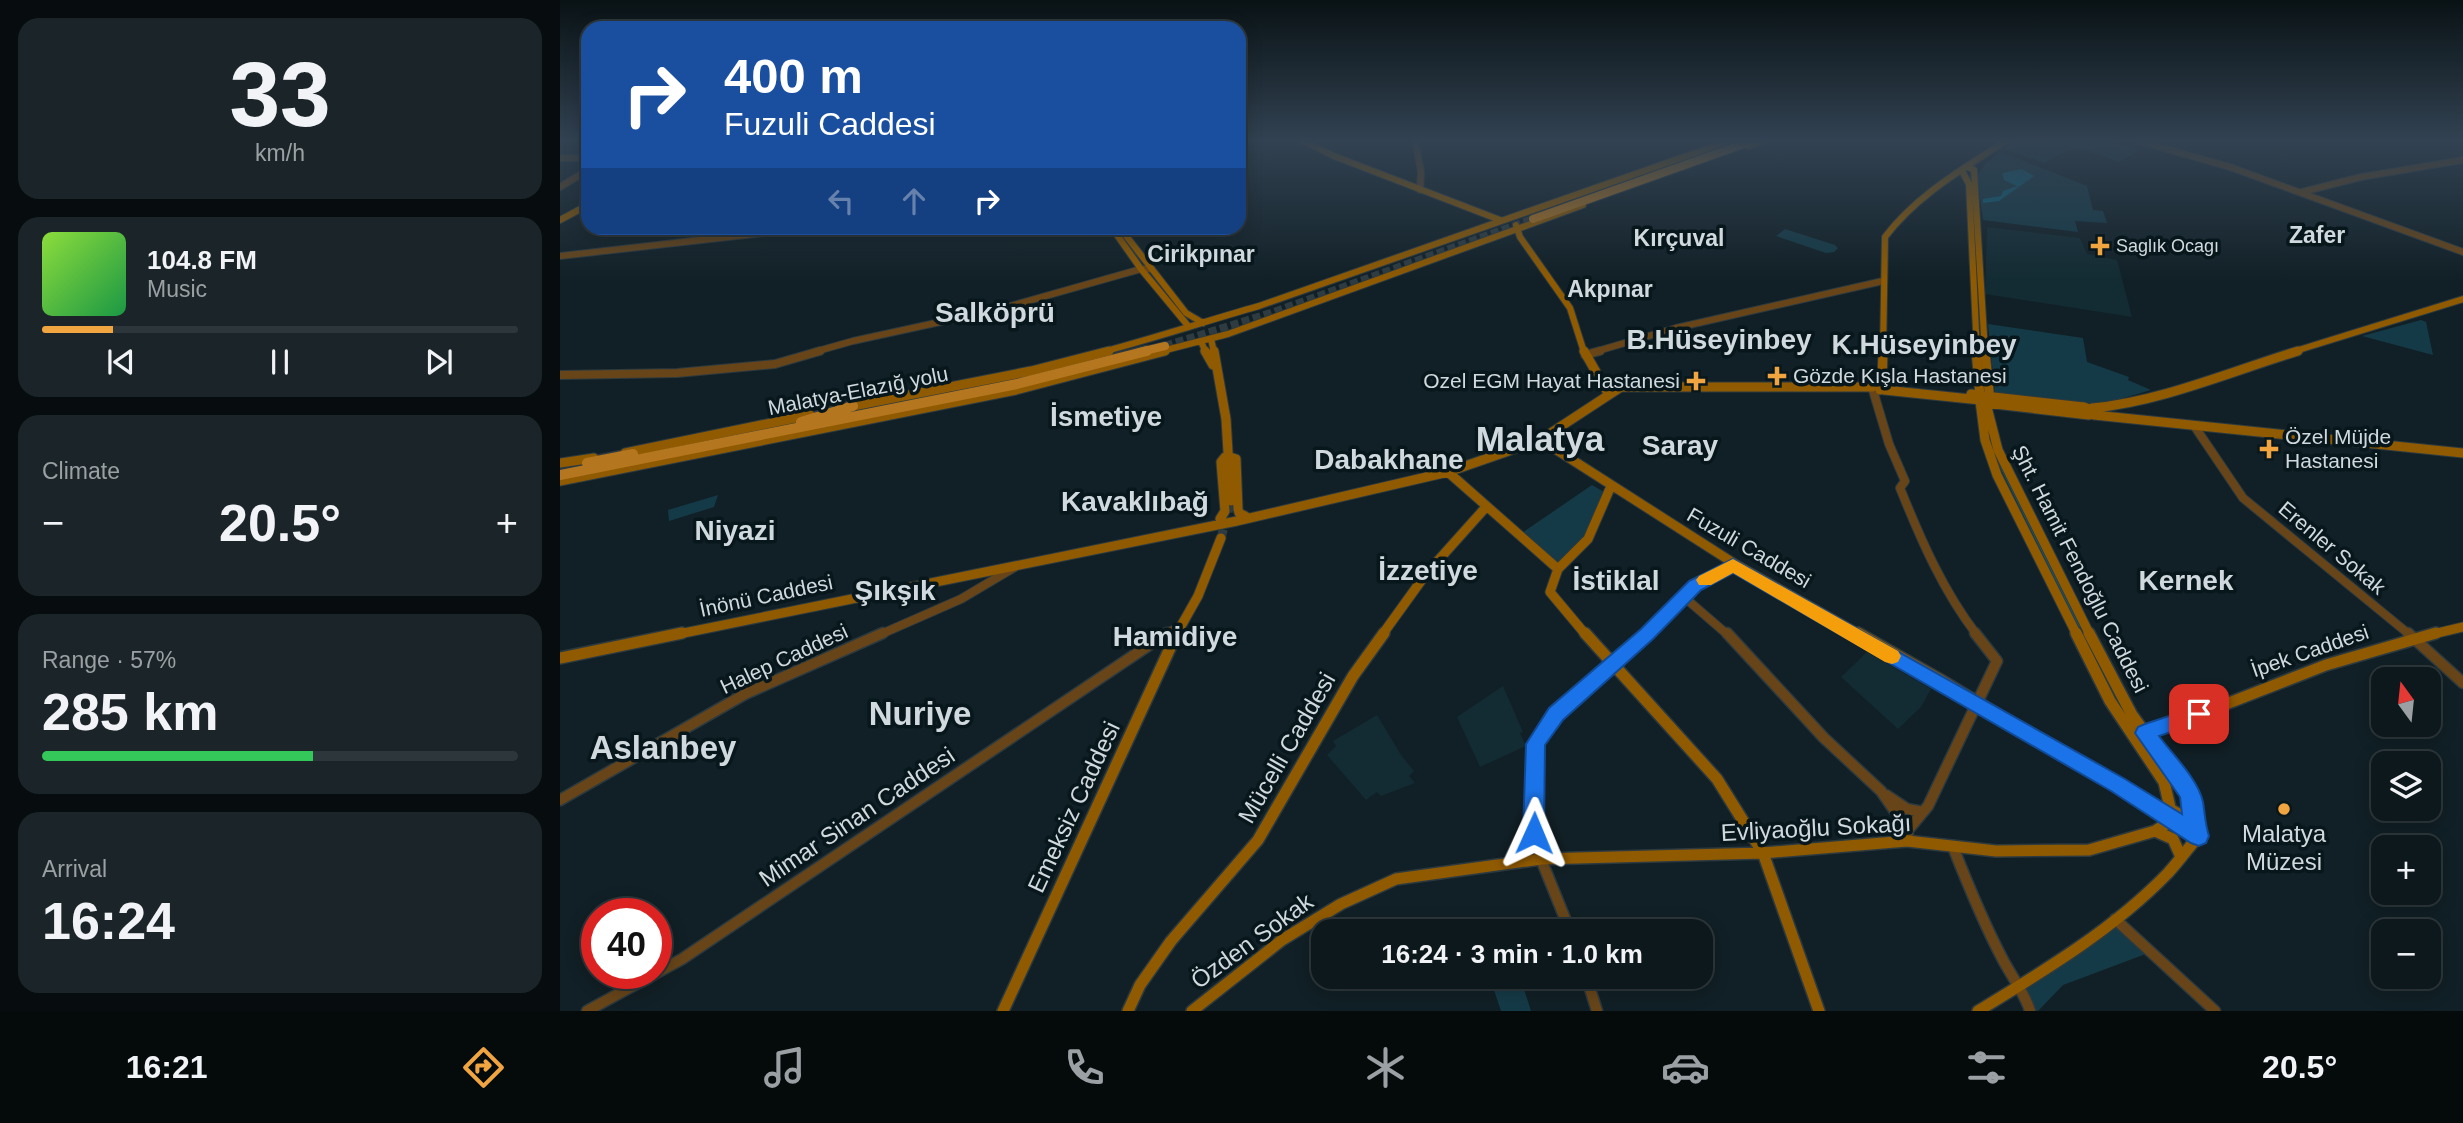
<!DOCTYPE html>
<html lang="en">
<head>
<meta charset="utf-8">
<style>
  body { margin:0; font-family:Arial,sans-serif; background:#1b2529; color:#f1f3f6; height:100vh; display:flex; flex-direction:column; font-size:26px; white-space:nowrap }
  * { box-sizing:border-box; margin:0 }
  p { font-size:23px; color:#9aa0a3 }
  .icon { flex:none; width:38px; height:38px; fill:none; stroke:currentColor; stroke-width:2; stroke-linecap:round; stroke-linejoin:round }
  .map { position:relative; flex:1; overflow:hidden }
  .panel { display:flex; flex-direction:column; gap:18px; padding:18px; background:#070d0f; width:560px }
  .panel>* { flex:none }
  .guide { position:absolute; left:21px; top:21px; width:665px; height:214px; border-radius:21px; box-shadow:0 4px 18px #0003,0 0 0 2px #2d373b; background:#1a4fa0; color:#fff; overflow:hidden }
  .needle { width:46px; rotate:345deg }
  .controls { position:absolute; left:1811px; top:667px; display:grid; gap:14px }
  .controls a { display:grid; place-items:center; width:70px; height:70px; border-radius:14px; background:#0d181c; box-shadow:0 4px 18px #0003,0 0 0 2px #2d373b; font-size:35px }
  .speed { position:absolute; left:21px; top:898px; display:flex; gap:14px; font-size:35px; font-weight:700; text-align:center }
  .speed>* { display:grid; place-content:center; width:91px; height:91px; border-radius:50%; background:#0d181c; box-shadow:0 4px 18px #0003,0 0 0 2px #2d373b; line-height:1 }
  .speed .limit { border:10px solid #d22; background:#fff; color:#111 }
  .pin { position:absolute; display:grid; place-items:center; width:60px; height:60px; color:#fff; margin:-30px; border-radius:14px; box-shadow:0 4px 10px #0006 }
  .me { position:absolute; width:77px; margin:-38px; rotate:1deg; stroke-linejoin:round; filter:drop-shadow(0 0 5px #0008) }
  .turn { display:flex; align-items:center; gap:24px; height:147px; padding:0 28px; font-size:32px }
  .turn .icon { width:91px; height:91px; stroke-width:2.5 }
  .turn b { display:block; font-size:49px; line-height:60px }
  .lanes { display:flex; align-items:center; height:66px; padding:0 28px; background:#0003; justify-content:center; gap:35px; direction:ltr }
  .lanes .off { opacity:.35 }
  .big { font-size:52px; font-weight:800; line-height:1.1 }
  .panel .widget { flex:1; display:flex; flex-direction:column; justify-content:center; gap:10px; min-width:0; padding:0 24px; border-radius:21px; background:#1b2529 }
  .panel .dial { align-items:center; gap:0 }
  .dial b { font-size:91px; line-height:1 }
  .song { display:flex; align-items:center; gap:21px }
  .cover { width:84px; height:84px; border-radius:10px; background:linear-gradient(135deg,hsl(90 70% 55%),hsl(140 70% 35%)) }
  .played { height:7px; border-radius:4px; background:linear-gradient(90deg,#f1a540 15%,#2d373b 15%) }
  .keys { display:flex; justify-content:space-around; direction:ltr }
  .heat { display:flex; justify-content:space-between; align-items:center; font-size:38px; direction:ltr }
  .charge { height:10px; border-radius:5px; background:linear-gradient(90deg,#34c759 57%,#2d373b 0) }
  .trip { position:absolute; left:751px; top:919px; width:402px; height:70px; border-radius:21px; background:#0d181c; box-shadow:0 4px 18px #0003,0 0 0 2px #2d373b; font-weight:800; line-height:70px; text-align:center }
  .menu { display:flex; height:112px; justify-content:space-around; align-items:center; background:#050a0b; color:#9aa0a3 }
  .menu .icon { width:49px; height:49px }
  .menu .active { color:#f1a540 }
  .menu b { font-size:32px; color:#f1f3f6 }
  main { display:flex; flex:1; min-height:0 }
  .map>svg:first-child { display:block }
</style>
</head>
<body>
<main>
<section class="panel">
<div class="widget dial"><b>33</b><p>km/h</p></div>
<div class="widget">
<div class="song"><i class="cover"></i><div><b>104.8 FM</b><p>Music</p></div></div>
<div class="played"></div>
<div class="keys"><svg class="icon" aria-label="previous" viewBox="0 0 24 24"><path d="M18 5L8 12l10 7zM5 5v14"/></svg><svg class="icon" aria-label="pause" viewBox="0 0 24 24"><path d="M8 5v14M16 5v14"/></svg><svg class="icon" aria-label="next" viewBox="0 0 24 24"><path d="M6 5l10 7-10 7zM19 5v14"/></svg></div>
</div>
<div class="widget"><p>Climate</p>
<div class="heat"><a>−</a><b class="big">20.5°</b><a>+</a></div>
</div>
<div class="widget"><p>Range · 57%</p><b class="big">285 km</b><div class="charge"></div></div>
<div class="widget"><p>Arrival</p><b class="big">16:24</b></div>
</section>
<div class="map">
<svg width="1903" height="1011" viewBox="0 0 1903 1011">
  <rect width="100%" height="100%" fill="#112026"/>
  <path fill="#132b33" d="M1427,227L1520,238L1527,254L1557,260L1572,317L1425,294Z
    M1307,652L1371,689L1361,707L1338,729L1281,677Z
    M943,686L963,732L960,733L966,746L920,767L897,717Z
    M817,715L841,755L854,771L849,776L855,783L821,796L817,792L806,800L767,755L776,746L773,741Z"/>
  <path fill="#153a47" d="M1456,140H1544L1579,150L1559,162C1523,149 1519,140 1485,163L1444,149Z
    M1441,152L1527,186L1533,210L1543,211L1547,223L1515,221L1518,232L1423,220L1417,176L1426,163Z
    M1225,229L1275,245L1278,248L1274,252L1266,253L1216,236Z
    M1861,320L1866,322L1873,355L1802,336Z
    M1428,324L1523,338L1527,362L1569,377L1568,380L1591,390L1532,407L1435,394Z
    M1032,485L1044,492L1024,538L998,562H993L959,535Z
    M158,495L154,507L109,521L108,510Z
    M1555,919L1591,952L1503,985L1478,1011H1470L1457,988Z
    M951,977H960L971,1011H941L932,984Z"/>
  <path fill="#0a647d" d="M1462,169L1474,176L1439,201L1423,203V199L1441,196L1443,191L1457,186L1444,180L1442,173Z"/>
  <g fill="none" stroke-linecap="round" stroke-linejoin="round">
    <path stroke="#0a647d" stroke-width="2" d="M1415,254L1419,308
      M1437,459L1521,630"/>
    <path stroke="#0a647d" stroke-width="2.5" d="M1550,688L1557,701"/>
    <path stroke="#2e3c41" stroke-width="9" stroke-dasharray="9 4.5" stroke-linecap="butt" d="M661,538L671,501"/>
    <path stroke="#2e3c41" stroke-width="8" stroke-dasharray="8 3.5" stroke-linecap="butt" d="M605,346L714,312L973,219"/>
    <defs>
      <path id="tertiary-far2" d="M855,140L861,172L860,190
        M1575,140L1670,167L1903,252
        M0,158H28
        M0,187L28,170
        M1742,192L1801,177L1903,160
        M0,256L247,228
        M254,352L293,341L440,309L581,269H591
        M1034,352L1116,328L1323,281"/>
      <path id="tertiary-far1" d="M1025,355L1040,351
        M0,375L117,373L215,364L260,351
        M1312,387L1329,444L1345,481L1340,488C1361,540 1383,591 1417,635
        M1635,427L1683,498L1850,635
        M1124,597L1168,635
        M319,635L401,599L455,567
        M604,635L620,626
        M1086,635L1135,586L1173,565"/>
      <path id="tertiary" d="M1167,633L1264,738L1321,791L1348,830
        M1848,633L1903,683
        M1326,795L1347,809L1363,812
        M0,800L185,694L323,633
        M1347,841L1348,830L1368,806L1437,661L1415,633
        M1393,847C1408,885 1423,922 1442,958C1450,974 1466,995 1470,1011
        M1555,919L1655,1011
        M1010,931L981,859L974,833L976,744L996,714L1088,633
        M1026,976L1037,1011
        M27,1011L122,959L607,633"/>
      <path id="secondary-far2" d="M741,140L774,156L940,220
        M1188,146L1206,140
        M1408,167L1414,170L1425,352
        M1402,171L1409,184L1417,352
        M0,220L28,205
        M956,225L960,237L1010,308L1024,352
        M552,228L581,269L629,327
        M560,228L626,313L643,323
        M651,339L654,352
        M641,342L646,352
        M542,352C595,338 646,321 699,306L1172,140
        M598,352L668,334L1023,205
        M1323,352L1325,237C1357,195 1403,169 1447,140
        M1732,352L1903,299"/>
      <path id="secondary-far1" d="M645,351L653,365
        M654,351L666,419L671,501
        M1024,351L1048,393
        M1320,390L1326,386L1322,382L1323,351
        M1324,390L1430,401L1425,351
        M1411,394L1420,395L1416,351
        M1425,396L1524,407
        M1420,401L1425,440L1437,475L1517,635
        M288,407L471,371L549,351
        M1532,408C1600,402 1672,371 1738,351
        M1527,414L1522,411L1524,407L1536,412L1529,415L1426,403L1438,450L1530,635
        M1534,415L1903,453
        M978,438L1175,564L1301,635
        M65,453L250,415
        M670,457L676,459L678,509L679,513L685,516
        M0,463L34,458
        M888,472L998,569
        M0,481L456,390L605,351
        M660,519L665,511L661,462L665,457
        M114,635L677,521L888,472L980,440L1061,387H1312
        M616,635L638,596L661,538
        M822,635L866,574L926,507
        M1026,635L990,592L998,569L1028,539L1051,486
        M1869,635L1903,627"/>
      <path id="secondary" d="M1025,633L1157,779L1203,853L1259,1011
        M1298,633L1379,679L1639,836
        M1516,633L1550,701L1604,782L1613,820
        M1529,633L1572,715L1627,790L1639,836
        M0,658L122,633
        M1579,733L1620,722L1766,665L1876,633
        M1610,809L1624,817L1633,818
        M1595,831L1613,839L1621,857
        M443,1011L617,633
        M568,1011L580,985L611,941L698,840L793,676L824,633
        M632,1011L722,940L781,904L836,879L981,859L1203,853L1347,841L1436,851L1529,850L1595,831L1613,820
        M1418,1011C1484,971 1554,929 1608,873C1619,861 1628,848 1639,836"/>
      <path id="trunk-far1" d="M973,219L1195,140
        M580,352L605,346"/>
      <path id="trunk" d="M241,422L293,406
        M27,463L73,454
        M0,475L457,384L587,351"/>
    </defs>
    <use href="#tertiary-far2" stroke="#2c3a40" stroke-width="8"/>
    <use href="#tertiary-far1" stroke="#2c3a40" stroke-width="10"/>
    <use href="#tertiary" stroke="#2c3a40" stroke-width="13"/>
    <use href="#secondary-far2" stroke="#2c3a40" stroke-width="8"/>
    <use href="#secondary-far1" stroke="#2c3a40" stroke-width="11"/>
    <use href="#secondary" stroke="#2c3a40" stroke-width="14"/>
    <use href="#trunk-far1" stroke="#2c3a40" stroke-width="10"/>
    <use href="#trunk" stroke="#2c3a40" stroke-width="13"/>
    <use href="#tertiary-far2" stroke="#674519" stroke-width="6"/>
    <use href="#tertiary-far1" stroke="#674519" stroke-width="8"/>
    <use href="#tertiary" stroke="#674519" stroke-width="10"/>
    <use href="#secondary-far2" stroke="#905a00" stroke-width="6"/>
    <use href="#secondary-far1" stroke="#905a00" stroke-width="9"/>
    <use href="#secondary" stroke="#905a00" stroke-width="11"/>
    <use href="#trunk-far1" stroke="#b4761f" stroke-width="8"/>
    <use href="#trunk" stroke="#b4761f" stroke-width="10"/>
  </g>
  <linearGradient id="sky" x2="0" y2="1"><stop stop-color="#091215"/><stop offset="0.5" stop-color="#324252"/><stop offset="1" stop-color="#324252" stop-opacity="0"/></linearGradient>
  <rect width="1903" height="281" fill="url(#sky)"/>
  <path fill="#1a73e8" stroke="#114b97" stroke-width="2" d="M1173,559L1565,779L1622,814L1620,797L1575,733L1578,727L1585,724L1639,706L1646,709L1649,714L1646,720L1599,736C1613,755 1638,779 1643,802C1645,814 1645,824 1649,836L1646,843L1639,846L1631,843L1551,791L1173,573L1141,590L1093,639L1003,720L985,745L984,833L981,840L974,842L966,840L963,833L966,744L989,708L1081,629L1129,581Z"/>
  <path fill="#f59e0b" d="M1173,559L1338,651L1341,656L1338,662L1332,664L1325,662L1173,573L1151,585H1139L1136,580L1139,576Z"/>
  <g fill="#f1a540" stroke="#08171c" stroke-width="2.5">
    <path d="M1536.5 235.5h7v7h7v7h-7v7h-7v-7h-7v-7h7z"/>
    <path d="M1213.5 365.5h7v7h7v7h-7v7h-7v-7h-7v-7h7z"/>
    <path d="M1132.5 370.5h7v7h7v7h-7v7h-7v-7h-7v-7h7z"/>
    <path d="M1705.5 438.5h7v7h7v7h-7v7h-7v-7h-7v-7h7z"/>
    <circle cx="1724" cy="809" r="7"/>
  </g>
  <g text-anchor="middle" stroke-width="7" stroke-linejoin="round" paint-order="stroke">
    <g font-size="18" fill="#d0d9dd" stroke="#08171c" text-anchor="start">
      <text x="1556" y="252">Saglık Ocagı</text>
    </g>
    <g font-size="21" fill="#d0d9dd" stroke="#08171c" text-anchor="start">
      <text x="1233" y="383">Gözde Kışla Hastanesi</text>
      <text x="1120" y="388" text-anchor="end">Ozel EGM Hayat Hastanesi</text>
      <text x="1725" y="444">Özel Müjde<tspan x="1725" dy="24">Hastanesi</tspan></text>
    </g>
    <g font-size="21" fill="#d0d9dd" stroke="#08171c">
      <text transform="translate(298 391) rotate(-11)" y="7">Malatya-Elazığ yolu</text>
      <text transform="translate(1189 548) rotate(30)" y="7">Fuzuli Caddesi</text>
      <text transform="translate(1772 548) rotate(40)" y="7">Erenler Sokak</text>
      <text transform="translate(1520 569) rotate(63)" y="7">Şht. Hamit Fendoğlu Caddesi</text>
      <text transform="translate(206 596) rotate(-12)" y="7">İnönü Caddesi</text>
      <text transform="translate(1750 651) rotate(-19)" y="7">İpek Caddesi</text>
      <text transform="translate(224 659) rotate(-25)" y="7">Halep Caddesi</text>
    </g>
    <g font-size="23" font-weight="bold" fill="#d0d9dd" stroke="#08171c">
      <text x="1757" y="243">Zafer</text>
      <text x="1119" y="246">Kırçuval</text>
      <text x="641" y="262">Cirikpınar</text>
      <text x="1050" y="297">Akpınar</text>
    </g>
    <g font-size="24" fill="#d0d9dd" stroke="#08171c">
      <text transform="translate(727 748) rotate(-60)" y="8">Mücelli Caddesi</text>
      <text transform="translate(514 807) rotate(-65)" y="8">Emeksiz Caddesi</text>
      <text transform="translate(297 817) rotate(-34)" y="8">Mimar Sinan Caddesi</text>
      <text transform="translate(1256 828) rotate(-3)" y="8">Evliyaoğlu Sokağı</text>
      <text transform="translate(692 941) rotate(-36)" y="8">Özden Sokak</text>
    </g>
    <g font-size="24" fill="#d0d9dd" stroke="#08171c">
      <text x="1724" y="842">Malatya<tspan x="1724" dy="28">Müzesi</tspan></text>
    </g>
    <g font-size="28" font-weight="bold" fill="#d0d9dd" stroke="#08171c">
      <text x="435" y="322">Salköprü</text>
      <text x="1159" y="349">B.Hüseyinbey</text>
      <text x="1364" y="354">K.Hüseyinbey</text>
      <text x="546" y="426">İsmetiye</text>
      <text x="1120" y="455">Saray</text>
      <text x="829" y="469">Dabakhane</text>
      <text x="575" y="511">Kavaklıbağ</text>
      <text x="175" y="540">Niyazi</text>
      <text x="868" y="580">İzzetiye</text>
      <text x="1056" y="590">İstiklal</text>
      <text x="1626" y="590">Kernek</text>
      <text x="335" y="600">Şıkşık</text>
      <text x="615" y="646">Hamidiye</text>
    </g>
    <g font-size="33" font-weight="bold" fill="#d0d9dd" stroke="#08171c">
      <text x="360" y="725">Nuriye</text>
      <text x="103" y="759">Aslanbey</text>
    </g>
    <g font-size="35" font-weight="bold" fill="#d0d9dd" stroke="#08171c">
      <text x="980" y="451">Malatya</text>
    </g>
  </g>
</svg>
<div class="controls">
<a><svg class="needle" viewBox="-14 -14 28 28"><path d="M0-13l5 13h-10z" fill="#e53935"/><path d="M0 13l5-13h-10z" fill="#9aa0a3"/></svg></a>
<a><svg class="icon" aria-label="layers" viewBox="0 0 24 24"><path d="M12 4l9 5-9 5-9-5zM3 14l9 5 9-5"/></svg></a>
<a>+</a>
<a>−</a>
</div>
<div class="speed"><div class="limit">40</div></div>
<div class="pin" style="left:1639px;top:714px;background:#d93025"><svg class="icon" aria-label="arrive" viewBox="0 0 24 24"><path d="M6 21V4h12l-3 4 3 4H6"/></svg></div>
<svg class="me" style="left:974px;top:833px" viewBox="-20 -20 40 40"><path d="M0-17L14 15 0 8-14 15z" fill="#1a73e8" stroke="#fff" stroke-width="4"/></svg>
<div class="trip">16:24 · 3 min · 1.0 km</div>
<div class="guide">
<div class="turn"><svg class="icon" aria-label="right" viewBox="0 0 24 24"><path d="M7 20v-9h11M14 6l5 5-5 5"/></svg><div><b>400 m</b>Fuzuli Caddesi</div></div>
<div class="lanes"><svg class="icon off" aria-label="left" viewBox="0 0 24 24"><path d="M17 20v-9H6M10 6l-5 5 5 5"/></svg><svg class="icon off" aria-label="ahead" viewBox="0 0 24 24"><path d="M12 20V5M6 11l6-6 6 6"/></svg><svg class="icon" aria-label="right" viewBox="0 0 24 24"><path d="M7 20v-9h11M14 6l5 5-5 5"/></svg></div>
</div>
</div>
</main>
<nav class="menu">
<b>16:21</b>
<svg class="icon active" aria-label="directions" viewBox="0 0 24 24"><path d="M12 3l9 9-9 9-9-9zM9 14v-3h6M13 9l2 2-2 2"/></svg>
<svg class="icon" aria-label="music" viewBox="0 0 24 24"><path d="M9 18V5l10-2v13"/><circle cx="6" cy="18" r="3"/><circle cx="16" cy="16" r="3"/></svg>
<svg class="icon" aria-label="phone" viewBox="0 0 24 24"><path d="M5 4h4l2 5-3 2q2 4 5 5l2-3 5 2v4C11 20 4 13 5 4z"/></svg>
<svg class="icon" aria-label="climate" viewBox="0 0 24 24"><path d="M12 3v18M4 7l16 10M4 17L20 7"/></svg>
<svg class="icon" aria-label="car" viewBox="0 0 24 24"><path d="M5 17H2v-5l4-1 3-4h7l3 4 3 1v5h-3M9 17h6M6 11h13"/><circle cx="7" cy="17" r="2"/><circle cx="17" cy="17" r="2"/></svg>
<svg class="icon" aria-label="filters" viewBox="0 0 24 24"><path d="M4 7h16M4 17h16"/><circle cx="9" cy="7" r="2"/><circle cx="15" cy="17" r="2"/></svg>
<b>20.5°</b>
</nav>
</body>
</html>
